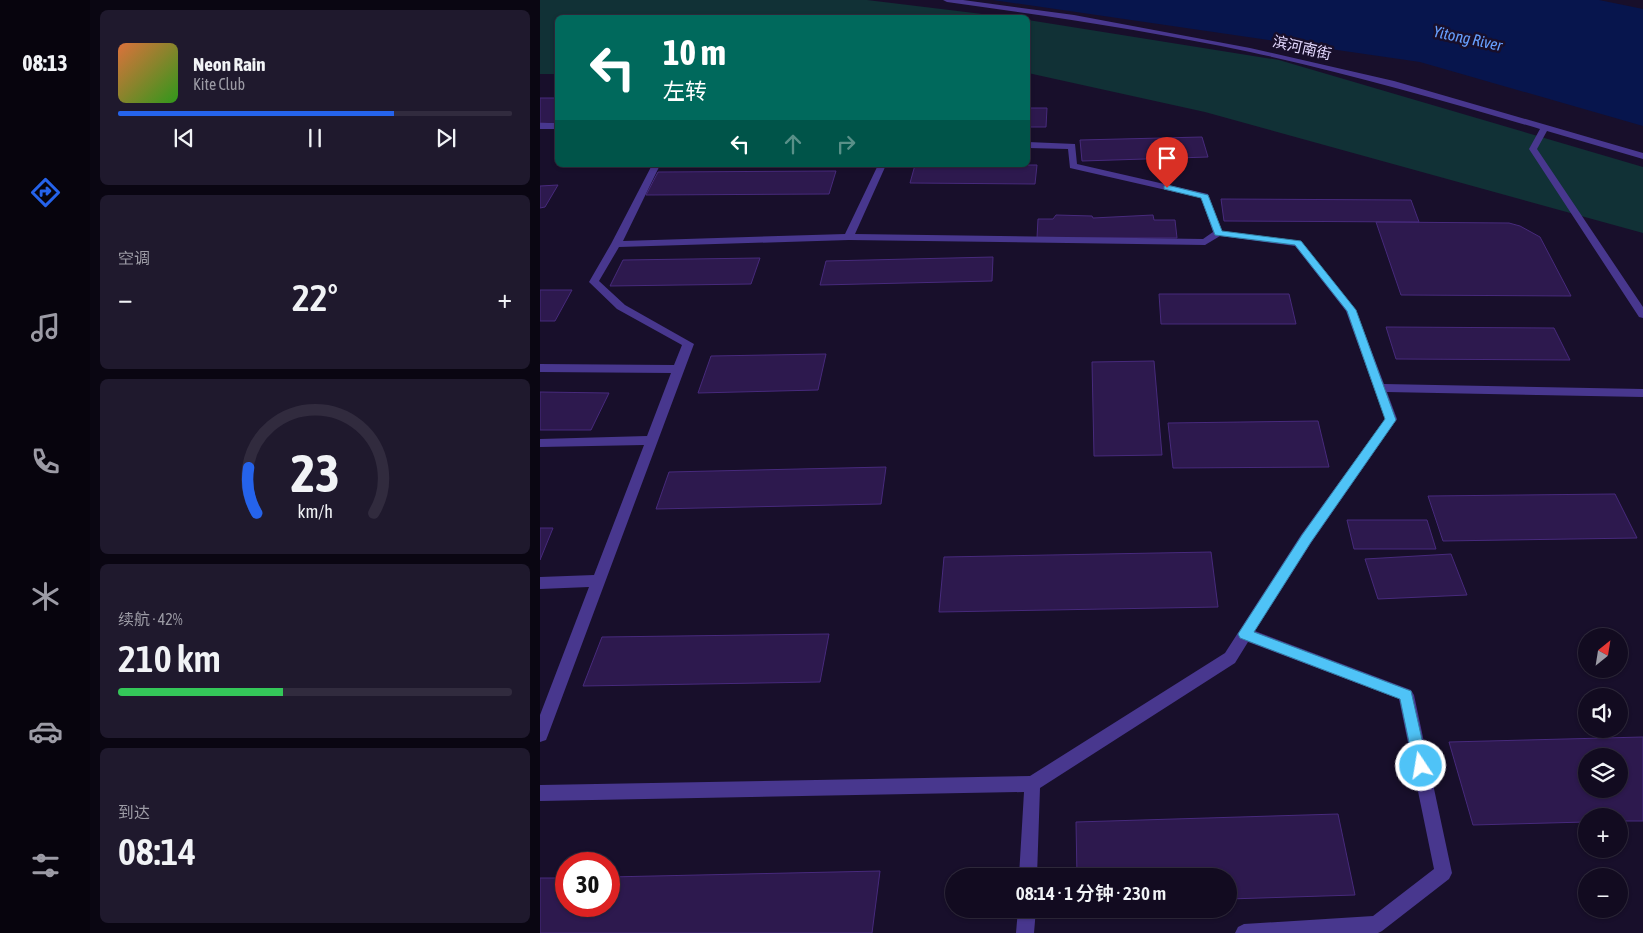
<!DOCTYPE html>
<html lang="zh">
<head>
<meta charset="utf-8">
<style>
  body { margin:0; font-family:"Asap Condensed","Noto Sans SC",sans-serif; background:#1f192d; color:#f1f3f6; height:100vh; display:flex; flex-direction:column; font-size:19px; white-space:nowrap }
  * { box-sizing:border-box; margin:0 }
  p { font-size:16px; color:#9c9ba5 }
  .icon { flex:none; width:28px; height:28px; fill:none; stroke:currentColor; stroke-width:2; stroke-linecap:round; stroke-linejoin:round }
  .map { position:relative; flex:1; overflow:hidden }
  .side { display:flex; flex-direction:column; gap:10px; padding:10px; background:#0a0612; width:450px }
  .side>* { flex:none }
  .banner { position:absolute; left:15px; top:15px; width:475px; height:152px; border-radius:8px; box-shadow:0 1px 4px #0004,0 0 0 1px #312b3e; background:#00695c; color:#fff; overflow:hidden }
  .needle { width:32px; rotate:30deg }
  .controls { position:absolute; left:1038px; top:628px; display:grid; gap:10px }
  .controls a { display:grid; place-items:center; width:50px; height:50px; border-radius:50%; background:#120b20; box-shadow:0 1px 4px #0004,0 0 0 1px #312b3e; font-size:25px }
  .speed { position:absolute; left:15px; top:852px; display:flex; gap:10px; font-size:25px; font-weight:700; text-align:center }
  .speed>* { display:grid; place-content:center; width:65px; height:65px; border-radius:50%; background:#120b20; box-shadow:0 1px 4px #0004,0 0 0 1px #312b3e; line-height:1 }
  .speed .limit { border:8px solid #d22; background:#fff; color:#111 }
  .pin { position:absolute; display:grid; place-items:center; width:42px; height:42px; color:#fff; margin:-51px -21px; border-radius:50% 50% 50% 0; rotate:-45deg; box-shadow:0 0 5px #0007 }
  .pin .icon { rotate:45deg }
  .me { position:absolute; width:55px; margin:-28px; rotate:348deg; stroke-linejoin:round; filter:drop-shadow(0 0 4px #0008) }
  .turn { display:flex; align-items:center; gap:18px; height:105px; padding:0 25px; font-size:22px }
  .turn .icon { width:65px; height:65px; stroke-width:2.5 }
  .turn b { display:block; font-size:35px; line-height:42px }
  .lanes { display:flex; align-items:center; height:48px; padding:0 25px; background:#0003; justify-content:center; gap:25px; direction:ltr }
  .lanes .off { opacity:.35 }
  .big { font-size:38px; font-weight:600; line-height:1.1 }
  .side .tile { flex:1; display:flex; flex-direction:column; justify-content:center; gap:8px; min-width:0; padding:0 18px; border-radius:8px; background:#1f192d }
  .side .dial { align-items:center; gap:0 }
  .dial svg { height:130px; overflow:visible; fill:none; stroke:#312b3e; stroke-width:7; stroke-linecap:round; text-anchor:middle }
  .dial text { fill:#f1f3f6; stroke:none }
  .song { display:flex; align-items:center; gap:15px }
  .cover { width:60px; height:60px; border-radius:8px; background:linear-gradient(135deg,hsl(20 70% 55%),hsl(110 70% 35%)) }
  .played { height:5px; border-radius:2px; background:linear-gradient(90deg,#2563eb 70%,#312b3e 70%) }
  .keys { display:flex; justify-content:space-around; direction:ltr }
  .heat { display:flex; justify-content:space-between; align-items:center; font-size:28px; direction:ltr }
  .charge { height:8px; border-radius:4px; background:linear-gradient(90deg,#34c759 42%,#312b3e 0) }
  .trip { position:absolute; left:405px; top:868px; width:292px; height:50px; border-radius:25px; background:#120b20; box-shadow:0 1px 4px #0004,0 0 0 1px #312b3e; font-weight:600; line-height:50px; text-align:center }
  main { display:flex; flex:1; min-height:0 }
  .tabs { display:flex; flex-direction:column; width:90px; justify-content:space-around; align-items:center; background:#07040d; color:#9c9ba5 }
  .tabs .icon { width:35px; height:35px }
  .tabs .selected { color:#2563eb }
  .tabs b { font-size:22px; color:#f1f3f6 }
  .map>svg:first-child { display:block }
</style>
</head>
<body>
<main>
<nav class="tabs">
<b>08:13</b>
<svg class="icon selected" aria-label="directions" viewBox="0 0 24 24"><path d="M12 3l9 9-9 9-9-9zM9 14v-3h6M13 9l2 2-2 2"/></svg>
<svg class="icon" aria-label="music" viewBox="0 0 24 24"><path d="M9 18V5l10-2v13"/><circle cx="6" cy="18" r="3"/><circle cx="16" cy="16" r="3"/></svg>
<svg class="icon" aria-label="phone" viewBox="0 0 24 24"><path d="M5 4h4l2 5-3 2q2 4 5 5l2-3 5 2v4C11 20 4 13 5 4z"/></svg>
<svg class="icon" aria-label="climate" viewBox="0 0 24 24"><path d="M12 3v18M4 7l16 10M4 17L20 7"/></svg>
<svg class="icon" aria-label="car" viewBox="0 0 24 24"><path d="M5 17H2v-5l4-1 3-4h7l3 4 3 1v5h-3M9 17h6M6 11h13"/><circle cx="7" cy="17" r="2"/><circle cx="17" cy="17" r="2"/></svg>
<svg class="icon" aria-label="filters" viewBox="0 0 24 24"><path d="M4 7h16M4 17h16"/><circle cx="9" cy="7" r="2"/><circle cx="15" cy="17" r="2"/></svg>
</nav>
<section class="side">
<div class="tile">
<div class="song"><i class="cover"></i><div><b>Neon Rain</b><p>Kite Club</p></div></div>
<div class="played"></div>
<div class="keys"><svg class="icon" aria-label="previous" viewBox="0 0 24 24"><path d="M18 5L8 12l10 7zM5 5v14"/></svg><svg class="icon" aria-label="pause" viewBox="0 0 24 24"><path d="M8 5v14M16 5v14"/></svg><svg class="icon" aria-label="next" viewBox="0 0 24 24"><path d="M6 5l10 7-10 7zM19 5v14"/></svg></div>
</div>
<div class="tile"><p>空调</p>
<div class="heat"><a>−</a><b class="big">22°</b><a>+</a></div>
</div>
<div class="tile dial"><svg viewBox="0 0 100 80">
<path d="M14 69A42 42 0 1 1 86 69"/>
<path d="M14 69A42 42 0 0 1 9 41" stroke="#2563eb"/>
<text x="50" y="56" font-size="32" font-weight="700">23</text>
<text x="50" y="72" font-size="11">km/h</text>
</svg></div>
<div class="tile"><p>续航 · 42%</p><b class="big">210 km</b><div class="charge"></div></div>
<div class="tile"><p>到达</p><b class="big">08:14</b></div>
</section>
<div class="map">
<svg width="1103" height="933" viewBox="0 0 1103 933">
  <rect width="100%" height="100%" fill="#180f2b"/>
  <path fill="#113136" d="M0,0H327L467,17L18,18L17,74H0Z
    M488,20L739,60L1103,167V233L665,112L488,73Z"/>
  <path fill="#07154d" d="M453,0H1059L1103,9V126L880,62Z"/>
  <path fill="#2d194e" stroke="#472a7c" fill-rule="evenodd" d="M0,98H18V124L0,123Z
    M488,108H507L506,127H488Z
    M662,137L668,157L542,161L540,140Z
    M375,165H497L495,184L370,183Z
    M296,171L289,194L106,195L118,172Z
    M18,185L5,207L0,208V186Z
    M681,199L871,200L879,222L684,221Z
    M516,215L552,216L553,218L613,215L614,220H635L637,238H497L498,219H513Z
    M836,222L969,223L980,226L1000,237L1031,296L861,295Z
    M453,257L452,281L280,285L286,261Z
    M220,258L211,284L70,286L83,260Z
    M0,290H32L15,321H0Z
    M619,294H749L756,324H621Z
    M846,327L1014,328L1030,360L856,359Z
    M286,354L278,390L158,393L171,356Z
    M614,361L622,455L554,456L552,362Z
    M0,392L69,393L51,430H0Z
    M778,421L789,467L633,468L628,423Z
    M346,467L341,504L116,509L129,472Z
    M1075,494L1097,538L903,541L888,496Z
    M807,520H887L896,549H814Z
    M0,528H13L0,560Z
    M671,552L678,607L399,612L404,557Z
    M911,554L927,595L838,599L825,559Z
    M289,634L280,682L43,686L62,637Z
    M1103,737V821H1079V816H1046V822L933,825L909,742ZM1046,756H1079V789H1046Z
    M798,814L815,895L689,899V876H537L536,822Z
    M340,871L332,933H0V878H26V906H69V877Z"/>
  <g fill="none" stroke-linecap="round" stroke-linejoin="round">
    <path fill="#48378e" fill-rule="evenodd" d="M403,0H423L534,15L710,48L854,81L1103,153V159L1007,131L997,149L1103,307V318L1099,317L989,149L1000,129C904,101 808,73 710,52C610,31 509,16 407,2Z
      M0,123H18V129H0Z
      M488,142L535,144L537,164L668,194L682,231L761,241L816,310L844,384L1103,389V397L847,392L857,419L771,543L715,631L871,690L874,695L912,873L909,879L842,931L838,933H695L698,927L704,924L833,916L894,869L859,699L708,642L695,663L500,788L497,876H479L484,792L0,801V785L490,776L685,653L761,535L845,419L806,311L755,246L680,236L665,245L309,240L79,247L59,281L85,305L154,344L8,735L6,740L0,742V715L49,587L0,589V577L54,575L104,445L0,447V439L107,436L131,373L0,372V364L134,365L142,345L77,309L49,282L71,244L112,165H120L83,241L305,234L338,165H346L315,234L663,239L673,232L661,198L530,168L528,149L488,148Z
      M478,909H496L494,933H476Z"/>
  </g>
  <path fill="#4fc3f7" stroke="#337fa1" d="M627,185L668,195L682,231L761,241L816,310L856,420L771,542L714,632L871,691L888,766L886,771L881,773L876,771L874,766L860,699L700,638L698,634L762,535L845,419L807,311L755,245L675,235L661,198L624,189V186Z"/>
  <g text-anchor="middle" stroke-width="5" stroke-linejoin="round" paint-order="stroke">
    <g font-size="15" fill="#e4d9ff" stroke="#180f2b">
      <text transform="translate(762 48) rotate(13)" y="5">滨河南街</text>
    </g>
    <g font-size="16" font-style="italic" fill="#67a0ff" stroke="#180f2b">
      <text transform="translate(928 38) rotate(12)" y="6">Yitong River</text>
    </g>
  </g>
</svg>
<div class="controls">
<a><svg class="needle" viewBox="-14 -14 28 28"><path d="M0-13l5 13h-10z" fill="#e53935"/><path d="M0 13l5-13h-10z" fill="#9c9ba5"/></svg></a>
<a><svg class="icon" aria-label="sound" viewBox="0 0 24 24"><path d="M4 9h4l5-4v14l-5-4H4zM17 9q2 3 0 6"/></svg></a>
<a><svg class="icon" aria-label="layers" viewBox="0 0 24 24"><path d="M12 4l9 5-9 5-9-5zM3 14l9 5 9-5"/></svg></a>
<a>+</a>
<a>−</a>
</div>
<div class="speed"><div class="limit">30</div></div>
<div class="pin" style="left:627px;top:188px;background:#d93025"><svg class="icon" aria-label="arrive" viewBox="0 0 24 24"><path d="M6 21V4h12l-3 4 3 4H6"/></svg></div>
<svg class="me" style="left:881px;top:766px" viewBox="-20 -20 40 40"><circle r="17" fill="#4fc3f7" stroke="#fff" stroke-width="3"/><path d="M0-11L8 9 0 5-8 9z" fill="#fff"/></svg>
<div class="trip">08:14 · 1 分钟 · 230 m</div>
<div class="banner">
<div class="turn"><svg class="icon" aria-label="left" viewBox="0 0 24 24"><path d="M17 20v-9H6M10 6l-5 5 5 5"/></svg><div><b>10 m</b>左转</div></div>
<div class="lanes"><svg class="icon" aria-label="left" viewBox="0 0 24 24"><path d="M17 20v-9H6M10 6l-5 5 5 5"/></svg><svg class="icon off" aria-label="ahead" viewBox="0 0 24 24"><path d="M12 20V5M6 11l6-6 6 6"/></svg><svg class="icon off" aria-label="right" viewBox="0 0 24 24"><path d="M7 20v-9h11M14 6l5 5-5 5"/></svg></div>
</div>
</div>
</main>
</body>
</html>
